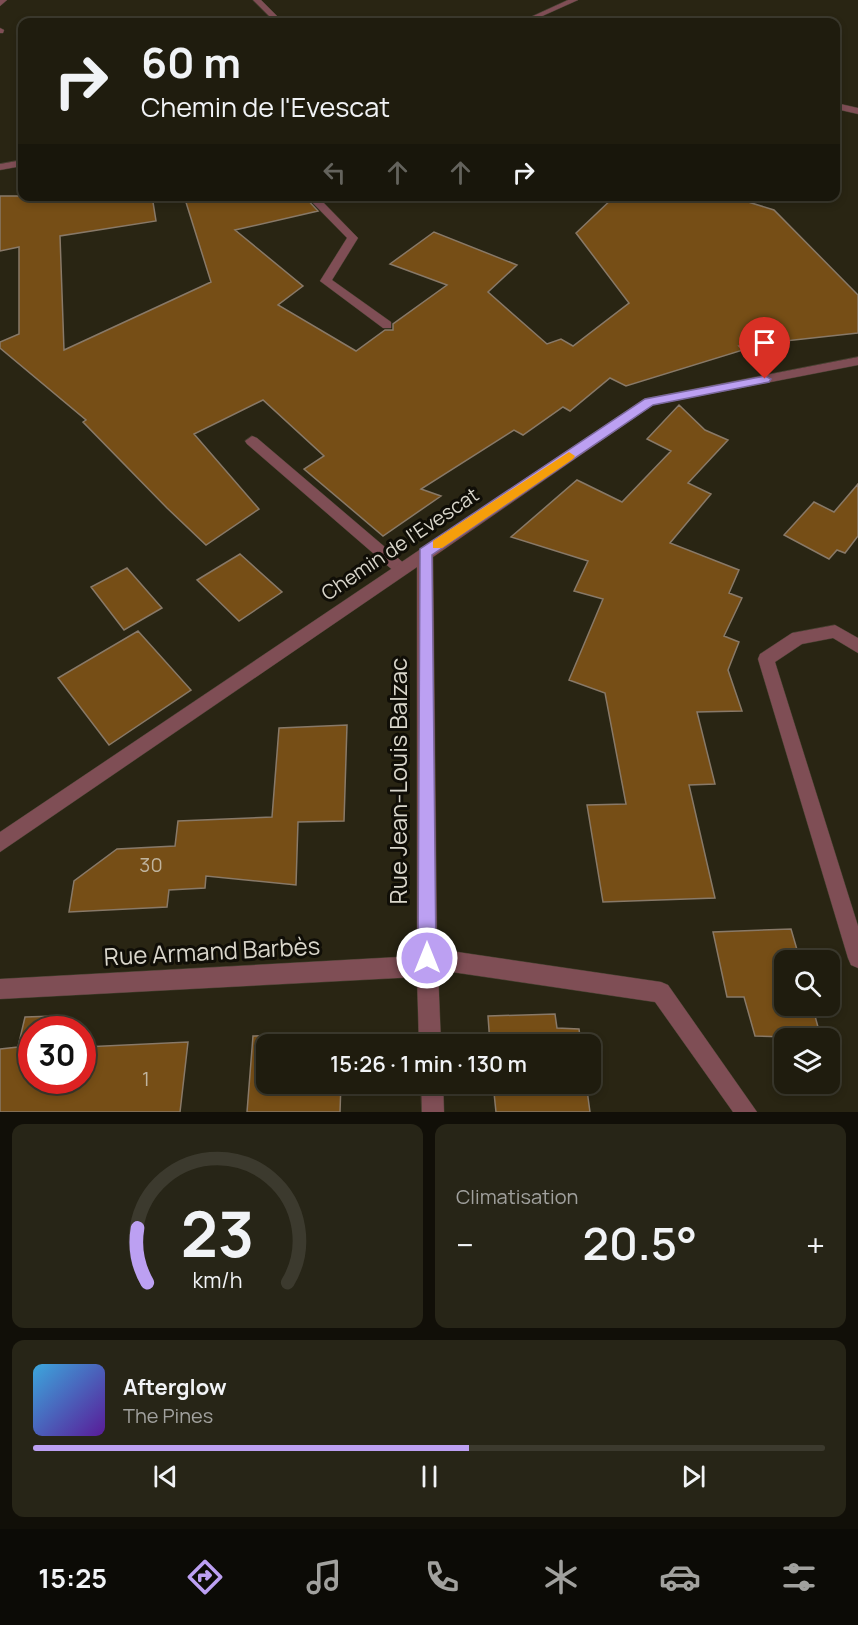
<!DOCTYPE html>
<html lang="fr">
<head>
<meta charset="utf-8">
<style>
  body { margin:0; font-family:Manrope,sans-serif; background:#272517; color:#f1f3f6; height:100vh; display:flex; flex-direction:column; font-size:22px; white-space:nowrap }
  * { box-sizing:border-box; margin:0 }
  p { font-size:20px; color:#a1a19e }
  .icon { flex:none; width:33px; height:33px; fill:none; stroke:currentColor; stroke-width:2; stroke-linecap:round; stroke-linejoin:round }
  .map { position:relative; height:1112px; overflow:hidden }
  .sheet { display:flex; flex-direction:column; gap:12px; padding:12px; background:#110f08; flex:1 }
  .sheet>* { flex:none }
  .banner { position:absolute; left:18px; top:18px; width:822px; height:183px; border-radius:12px; box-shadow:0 3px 9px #0003,0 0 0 2px #3c3a2e; background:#1f1c0e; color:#f1f3f6; overflow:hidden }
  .tools { position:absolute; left:774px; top:950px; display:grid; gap:12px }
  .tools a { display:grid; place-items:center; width:66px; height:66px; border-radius:12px; background:#1f1c0e; box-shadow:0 3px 9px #0003,0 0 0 2px #3c3a2e; font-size:30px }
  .speed { position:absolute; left:18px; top:1016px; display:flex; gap:12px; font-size:30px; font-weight:700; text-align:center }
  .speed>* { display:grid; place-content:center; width:78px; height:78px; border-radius:50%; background:#1f1c0e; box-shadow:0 3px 9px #0003,0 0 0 2px #3c3a2e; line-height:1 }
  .speed .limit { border:9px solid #d22; background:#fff; color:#111 }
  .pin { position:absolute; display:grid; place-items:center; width:51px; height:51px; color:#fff; margin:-62px -26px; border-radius:50% 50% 50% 0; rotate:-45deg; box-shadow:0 0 6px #0007 }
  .pin .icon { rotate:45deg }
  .me { position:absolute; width:66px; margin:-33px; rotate:0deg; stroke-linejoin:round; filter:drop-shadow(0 0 4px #0008) }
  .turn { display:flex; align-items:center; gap:21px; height:126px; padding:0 24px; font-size:27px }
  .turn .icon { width:78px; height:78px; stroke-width:2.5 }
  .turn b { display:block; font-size:42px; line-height:51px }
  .lanes { display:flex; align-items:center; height:57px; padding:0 24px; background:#0003; justify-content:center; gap:30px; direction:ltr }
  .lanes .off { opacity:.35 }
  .big { font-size:45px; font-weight:600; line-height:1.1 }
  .sheet .card { flex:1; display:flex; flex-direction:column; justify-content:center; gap:9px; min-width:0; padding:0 21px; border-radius:12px; background:#272517 }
  .sheet .dial { align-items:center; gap:0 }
  .dial svg { height:156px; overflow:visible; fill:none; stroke:#3c3a2e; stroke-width:7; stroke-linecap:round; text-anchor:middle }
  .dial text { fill:#f1f3f6; stroke:none }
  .song { display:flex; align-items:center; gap:18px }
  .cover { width:72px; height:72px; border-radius:9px; background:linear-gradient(135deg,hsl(200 70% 55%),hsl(270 70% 35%)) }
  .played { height:6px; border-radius:3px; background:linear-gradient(90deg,#bca0f2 55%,#3c3a2e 55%) }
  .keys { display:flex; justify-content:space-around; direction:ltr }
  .heat { display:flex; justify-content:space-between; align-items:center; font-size:33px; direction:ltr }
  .sheet .tiles { flex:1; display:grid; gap:12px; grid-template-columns:1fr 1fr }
  .card:last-child { grid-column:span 2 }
  .trip { position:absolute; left:256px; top:1034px; width:345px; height:60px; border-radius:12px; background:#1f1c0e; box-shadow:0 3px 9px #0003,0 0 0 2px #3c3a2e; font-weight:600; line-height:60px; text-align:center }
  .tabs { display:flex; height:96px; justify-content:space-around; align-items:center; background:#0c0b06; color:#a1a19e }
  .tabs .icon { width:42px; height:42px }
  .tabs .selected { color:#bca0f2 }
  .tabs b { font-size:27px; color:#f1f3f6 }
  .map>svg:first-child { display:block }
</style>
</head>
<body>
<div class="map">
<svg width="858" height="1112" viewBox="0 0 858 1112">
  <rect width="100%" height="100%" fill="#292513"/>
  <path fill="#764e16" stroke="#887968" stroke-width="1.5" d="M0,196H61L62,202L104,196H152L156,221L60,236L64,350L211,282L184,196H304L318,211L235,230L303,286L278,305L356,351L385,330H393V324L447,285L390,264L434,232L517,265L488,292L547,344L561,339L573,346L629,303L576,233L615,196H729L774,210L858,295V333L739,346L743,350L626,386L610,378L570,411L563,407L523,435L514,430L421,489L441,496L383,536L304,469L324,456L263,400L194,434L259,509L206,545L167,508L83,422L86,420L0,348V342L19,334V247L0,251Z
    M679,405L705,430L728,440L688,483L711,494L670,543L739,570L729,593L742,598L724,636L739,642L728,670L742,711L697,712L715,784L689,785L715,898L603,902L587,805L626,804L605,693L569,680L603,599L574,591L588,561L511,537L577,480L622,502L671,451L647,439Z
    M858,484V536L845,553L837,550L829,559L784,535L814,502L834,512Z
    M240,554L282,592L239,621L197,580Z
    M127,568L162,608L124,630L91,587Z
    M138,631L191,690L109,745L58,678Z
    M347,725L344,821L298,822L296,885L206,876L205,888L169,890L167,907L69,912L74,881L117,849L175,846L178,821L272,817L279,728Z
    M791,929L800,960H784V1005H812L821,1038L755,1036L744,997H727L713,932Z
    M555,1014L557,1028L579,1029L581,1044H490L488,1016Z
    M56,1016L60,1029H32V1080H82V1034H87L84,1047L188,1042L180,1112H0V1049L18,1047L25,1017Z
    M342,1033V1044H267V1083H341L340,1112H247L253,1036Z
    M493,1083H586L590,1112H496Z"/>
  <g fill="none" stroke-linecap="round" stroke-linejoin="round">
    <defs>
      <path id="service" d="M0,0H7L0,6Z
        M0,28L4,30L3,33H0Z
        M836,103L858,108V114L836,109Z
        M252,436L257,438L406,565L409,569L406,573H396L247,444L245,441Z"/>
      <path id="minor" d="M253,0H261L283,22H275Z
        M131,20H168L172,22H127Z
        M306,196H317L358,238L332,280L391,322V328H383L320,281L347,238Z
        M858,357V365L653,405L433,557L437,949L661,982L668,985L757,1112H733L655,1002L438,970L441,1044H419L417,977L0,999V979L417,956V567L0,852V832L644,399Z
        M835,625L858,638V653L833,638L802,644L775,662L858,926V968L851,965L848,958L758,659L760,654L792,633Z
        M421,1083H443L444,1112H422Z"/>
      <path id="tertiary" d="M568,0H578L529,22H520Z
        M22,160V166L0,170V164Z"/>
    </defs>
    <use href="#service" stroke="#454130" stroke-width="1"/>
    <use href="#minor" stroke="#454130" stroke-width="1"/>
    <use href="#tertiary" stroke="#454130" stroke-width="1"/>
    <use href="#service" fill="#7f4e55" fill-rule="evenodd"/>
    <use href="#minor" fill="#7f4e55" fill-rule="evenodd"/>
    <use href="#tertiary" fill="#7f4e55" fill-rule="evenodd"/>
  </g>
  <path fill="#bca0f2" stroke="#7a689d" stroke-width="1.5" d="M765,376L771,379L769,382L653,405L432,555L436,958L434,965L427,967L421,965L418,958L420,549L645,399Z"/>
  <path fill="#f59e0b" d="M569,452L575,456L573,459L442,548H433V541Z"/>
  <g text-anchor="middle" stroke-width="6" stroke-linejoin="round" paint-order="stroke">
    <g font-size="20" fill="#d9d6cb" stroke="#100e07">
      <text transform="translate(400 544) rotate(-34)" y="7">Chemin de l'Evescat</text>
    </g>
    <g font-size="20" fill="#c0b49e">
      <text x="151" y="872">30</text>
      <text x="146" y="1086">1</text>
    </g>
    <g font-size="24" fill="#d9d6cb" stroke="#100e07">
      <text transform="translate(399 781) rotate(-90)" y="8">Rue Jean-Louis Balzac</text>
      <text transform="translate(212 952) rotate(-3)" y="8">Rue Armand Barbès</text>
    </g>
  </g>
</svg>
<div class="tools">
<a><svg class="icon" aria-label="search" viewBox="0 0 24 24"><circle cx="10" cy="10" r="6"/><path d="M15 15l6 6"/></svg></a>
<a><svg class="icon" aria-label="layers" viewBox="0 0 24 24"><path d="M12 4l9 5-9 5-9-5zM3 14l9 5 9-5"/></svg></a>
</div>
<div class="speed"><div class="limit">30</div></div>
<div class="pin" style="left:765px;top:379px;background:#d93025"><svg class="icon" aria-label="arrive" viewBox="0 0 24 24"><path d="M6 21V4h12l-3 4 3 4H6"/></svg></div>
<svg class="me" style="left:427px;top:958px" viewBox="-20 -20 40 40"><circle r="17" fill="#bca0f2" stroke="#fff" stroke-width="3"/><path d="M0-11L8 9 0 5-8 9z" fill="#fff"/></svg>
<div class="trip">15:26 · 1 min · 130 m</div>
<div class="banner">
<div class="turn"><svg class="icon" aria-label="right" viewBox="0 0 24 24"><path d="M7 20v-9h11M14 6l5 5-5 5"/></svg><div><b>60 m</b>Chemin de l'Evescat</div></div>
<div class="lanes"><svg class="icon off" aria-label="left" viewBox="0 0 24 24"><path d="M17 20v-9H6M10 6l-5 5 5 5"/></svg><svg class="icon off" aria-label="ahead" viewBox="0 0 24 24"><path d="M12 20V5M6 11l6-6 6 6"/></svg><svg class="icon off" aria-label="ahead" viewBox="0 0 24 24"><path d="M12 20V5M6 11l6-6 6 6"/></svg><svg class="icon" aria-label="right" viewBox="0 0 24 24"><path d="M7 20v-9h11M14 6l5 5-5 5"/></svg></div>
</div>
</div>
<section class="sheet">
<div class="tiles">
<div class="card dial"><svg viewBox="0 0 100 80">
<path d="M14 69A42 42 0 1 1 86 69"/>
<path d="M14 69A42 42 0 0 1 9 41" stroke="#bca0f2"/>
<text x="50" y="56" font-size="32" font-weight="700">23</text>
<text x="50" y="72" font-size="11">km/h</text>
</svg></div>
<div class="card"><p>Climatisation</p>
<div class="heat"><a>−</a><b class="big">20.5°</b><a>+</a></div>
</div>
<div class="card">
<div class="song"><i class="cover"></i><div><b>Afterglow</b><p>The Pines</p></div></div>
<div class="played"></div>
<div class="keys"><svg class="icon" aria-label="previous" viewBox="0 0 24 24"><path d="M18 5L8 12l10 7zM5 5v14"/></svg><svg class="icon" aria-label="pause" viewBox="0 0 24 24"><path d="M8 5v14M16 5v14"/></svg><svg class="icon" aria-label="next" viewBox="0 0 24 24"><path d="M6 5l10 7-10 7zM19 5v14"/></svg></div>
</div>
</div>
</section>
<nav class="tabs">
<b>15:25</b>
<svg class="icon selected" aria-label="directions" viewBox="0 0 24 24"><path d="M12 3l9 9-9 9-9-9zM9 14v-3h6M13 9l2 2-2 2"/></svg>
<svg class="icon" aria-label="music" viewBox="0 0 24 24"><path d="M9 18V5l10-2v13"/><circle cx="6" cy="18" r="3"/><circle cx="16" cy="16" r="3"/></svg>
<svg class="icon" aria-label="phone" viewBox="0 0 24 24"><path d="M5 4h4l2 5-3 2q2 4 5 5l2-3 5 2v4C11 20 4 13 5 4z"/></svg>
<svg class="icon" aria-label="climate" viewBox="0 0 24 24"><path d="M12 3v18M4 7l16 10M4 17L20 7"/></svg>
<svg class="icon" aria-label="car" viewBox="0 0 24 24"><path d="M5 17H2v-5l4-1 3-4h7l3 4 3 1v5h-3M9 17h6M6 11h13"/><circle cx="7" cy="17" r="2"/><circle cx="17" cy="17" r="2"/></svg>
<svg class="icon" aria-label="filters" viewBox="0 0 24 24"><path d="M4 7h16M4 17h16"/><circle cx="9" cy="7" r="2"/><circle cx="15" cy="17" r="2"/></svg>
</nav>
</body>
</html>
